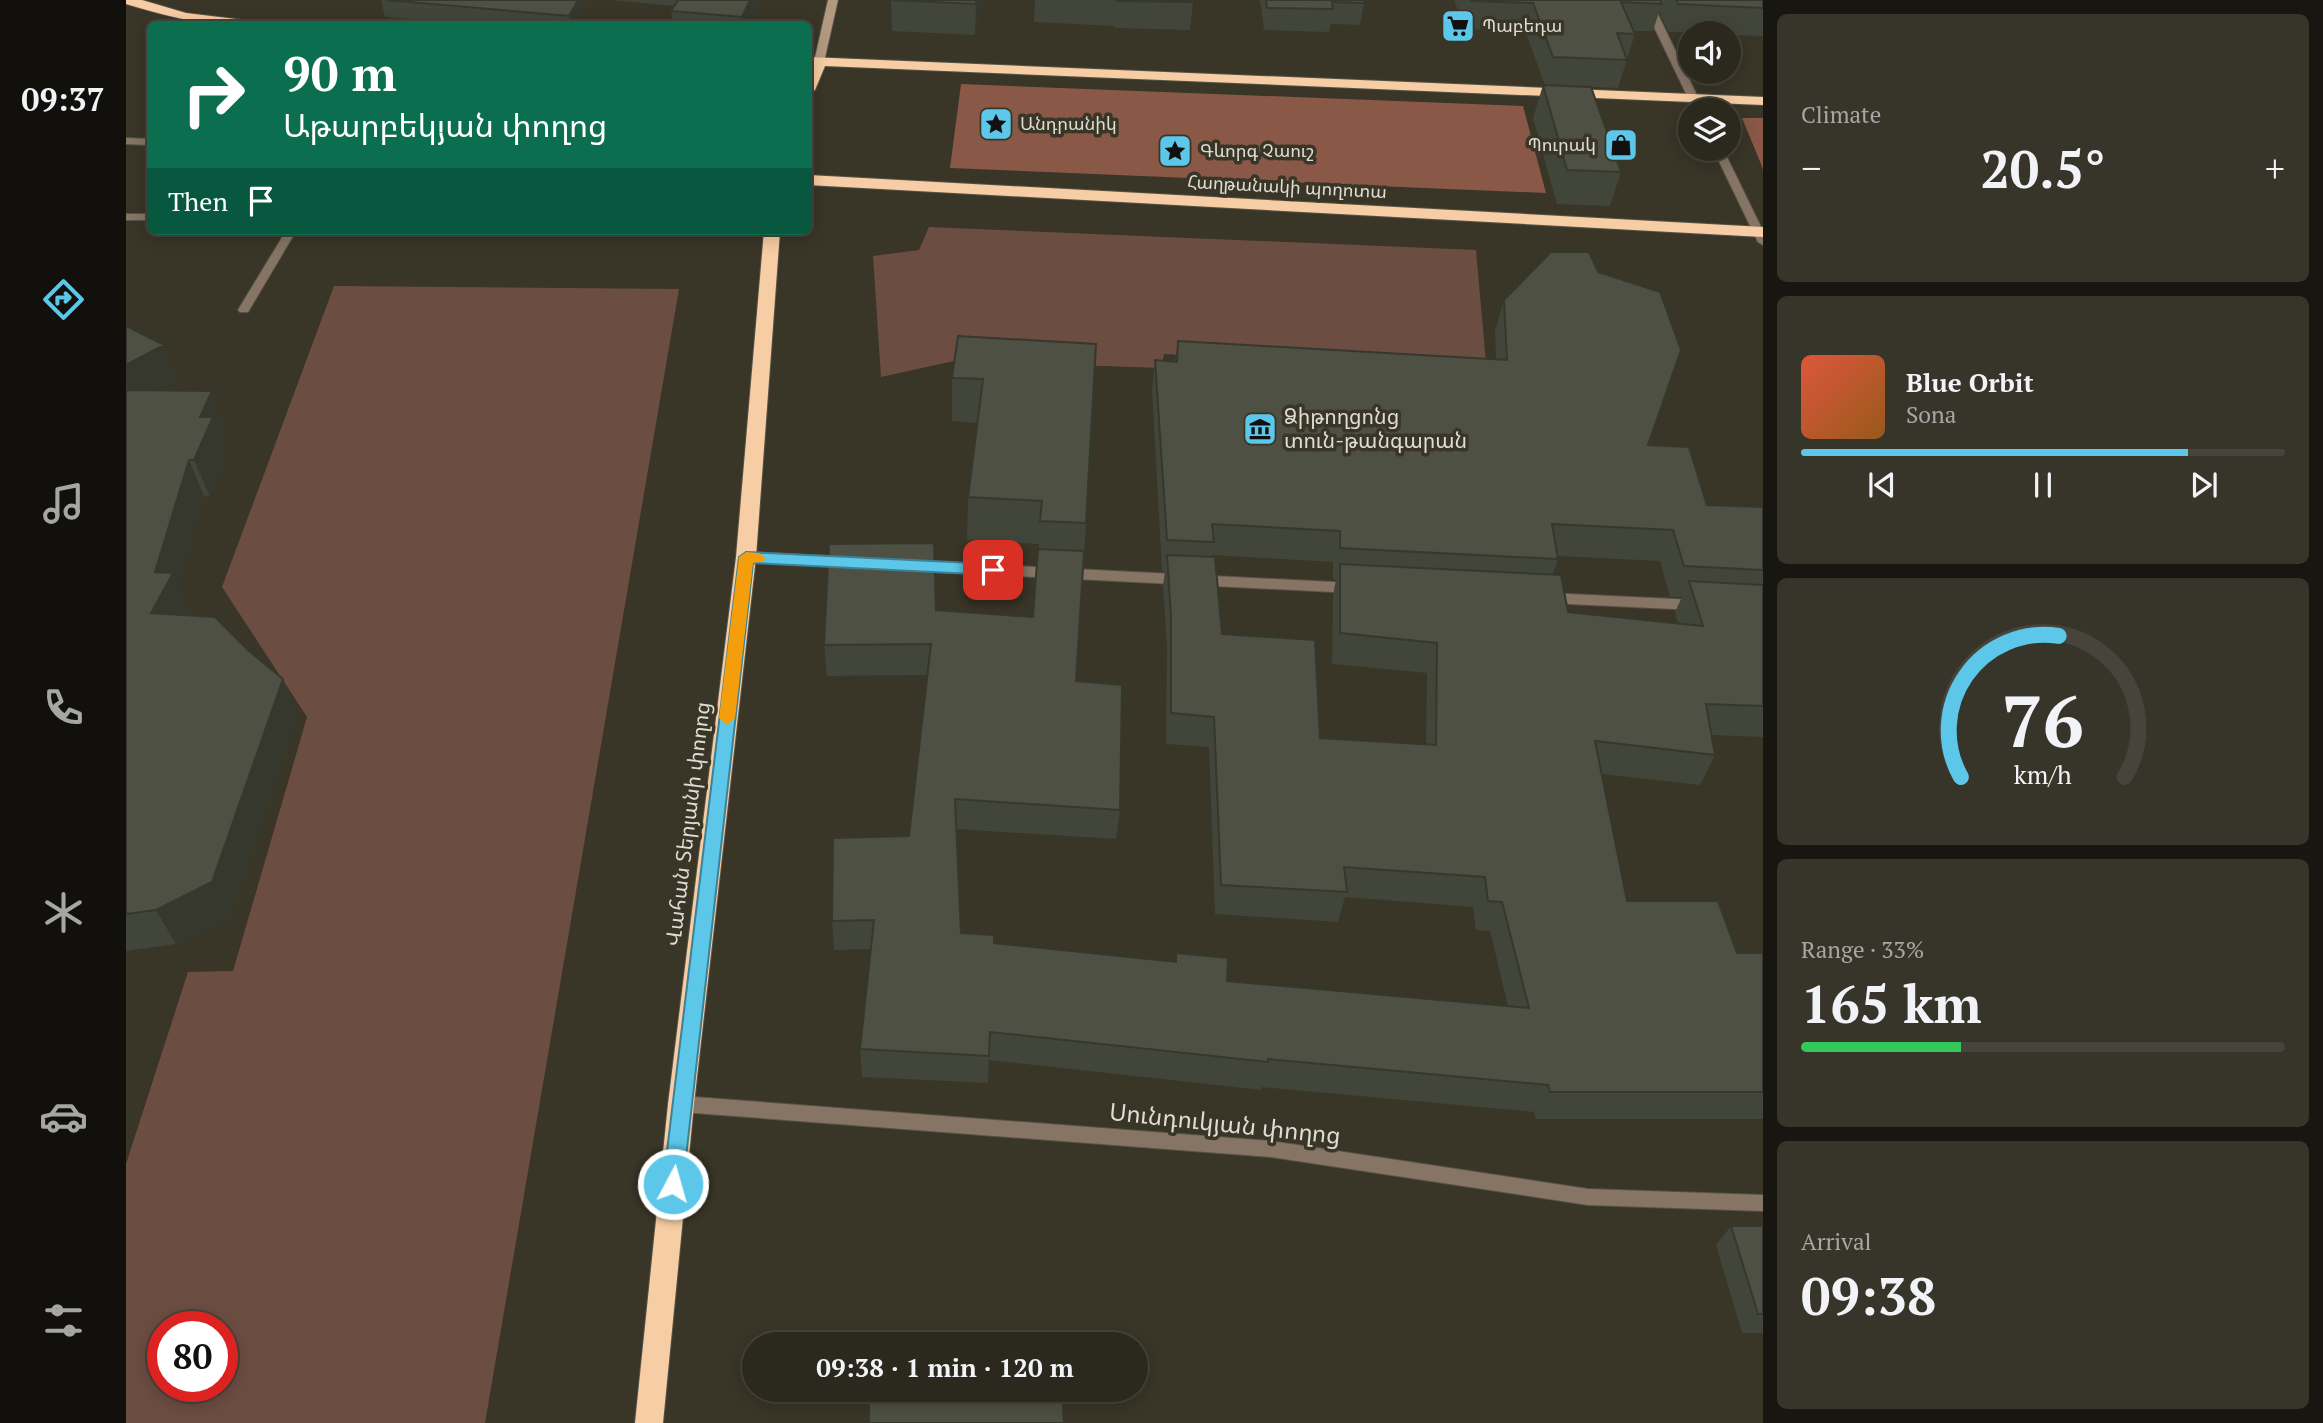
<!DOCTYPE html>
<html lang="en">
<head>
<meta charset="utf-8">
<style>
  body { margin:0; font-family:"PT Serif","Noto Sans Armenian",serif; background:#37342a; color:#f1f3f6; height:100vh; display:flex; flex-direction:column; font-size:26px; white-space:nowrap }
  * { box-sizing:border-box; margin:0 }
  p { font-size:23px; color:#a6a6a4 }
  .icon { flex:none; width:38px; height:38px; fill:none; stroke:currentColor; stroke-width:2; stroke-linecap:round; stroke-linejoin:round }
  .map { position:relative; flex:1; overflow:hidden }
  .sheet { display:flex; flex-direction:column; gap:14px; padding:14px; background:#181610; width:560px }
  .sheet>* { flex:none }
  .guide { position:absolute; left:21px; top:21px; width:665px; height:214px; border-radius:10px; box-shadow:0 4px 18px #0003,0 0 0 2px #47443b; background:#0b6e4f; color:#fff; overflow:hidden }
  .tools { position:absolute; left:1552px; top:21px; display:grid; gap:14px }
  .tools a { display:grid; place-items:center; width:63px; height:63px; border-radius:50%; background:#2b281d; box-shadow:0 4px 18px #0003,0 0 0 2px #47443b; font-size:35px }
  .speed { position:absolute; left:21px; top:1311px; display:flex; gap:14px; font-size:35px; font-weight:700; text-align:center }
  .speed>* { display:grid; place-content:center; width:91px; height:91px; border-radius:50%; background:#2b281d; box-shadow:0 4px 18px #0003,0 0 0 2px #47443b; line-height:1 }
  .speed .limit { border:10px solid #d22; background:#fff; color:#111 }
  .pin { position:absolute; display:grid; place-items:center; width:60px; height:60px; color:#fff; margin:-30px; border-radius:14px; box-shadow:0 4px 10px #0006 }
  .me { position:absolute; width:77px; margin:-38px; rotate:6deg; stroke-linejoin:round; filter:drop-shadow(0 0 5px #0008) }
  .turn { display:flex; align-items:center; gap:24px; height:147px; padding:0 21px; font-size:32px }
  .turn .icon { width:91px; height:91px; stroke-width:2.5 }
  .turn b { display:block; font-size:49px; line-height:60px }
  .then { display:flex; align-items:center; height:66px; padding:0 21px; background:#0003; gap:14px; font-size:26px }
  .big { font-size:52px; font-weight:700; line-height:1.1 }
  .sheet .tile { flex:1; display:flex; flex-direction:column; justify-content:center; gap:10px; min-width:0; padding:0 24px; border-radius:10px; background:#37342a }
  .sheet .dial { align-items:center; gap:0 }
  .dial svg { height:182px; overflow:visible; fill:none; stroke:#47443b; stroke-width:7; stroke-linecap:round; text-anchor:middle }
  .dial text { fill:#f1f3f6; stroke:none }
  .song { display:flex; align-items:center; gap:21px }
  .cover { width:84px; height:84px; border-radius:10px; background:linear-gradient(135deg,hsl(10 70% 55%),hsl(30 70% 35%)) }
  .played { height:7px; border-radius:4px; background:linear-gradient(90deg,#5cc7e8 80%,#47443b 80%) }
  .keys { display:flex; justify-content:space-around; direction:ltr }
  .heat { display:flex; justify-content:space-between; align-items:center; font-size:38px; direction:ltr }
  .charge { height:10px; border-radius:5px; background:linear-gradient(90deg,#34c759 33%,#47443b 0) }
  .trip { position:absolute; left:616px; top:1332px; width:406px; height:70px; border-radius:35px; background:#2b281d; box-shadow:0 4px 18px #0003,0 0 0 2px #47443b; font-weight:700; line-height:70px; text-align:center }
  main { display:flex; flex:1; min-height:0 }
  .tabs { display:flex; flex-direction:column; width:126px; justify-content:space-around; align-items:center; background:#11100c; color:#a6a6a4 }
  .tabs .icon { width:49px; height:49px }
  .tabs .selected { color:#5cc7e8 }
  .tabs b { font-size:32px; color:#f1f3f6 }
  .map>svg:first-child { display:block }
</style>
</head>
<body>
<main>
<nav class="tabs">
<b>09:37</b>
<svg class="icon selected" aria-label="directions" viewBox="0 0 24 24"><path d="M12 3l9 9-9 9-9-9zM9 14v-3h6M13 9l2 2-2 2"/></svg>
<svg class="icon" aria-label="music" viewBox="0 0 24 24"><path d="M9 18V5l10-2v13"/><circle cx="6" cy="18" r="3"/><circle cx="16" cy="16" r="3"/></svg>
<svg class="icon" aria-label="phone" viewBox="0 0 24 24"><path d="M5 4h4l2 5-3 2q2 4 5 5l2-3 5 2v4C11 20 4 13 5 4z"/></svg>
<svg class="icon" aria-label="climate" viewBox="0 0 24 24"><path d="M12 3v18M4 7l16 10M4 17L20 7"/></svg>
<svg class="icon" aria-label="car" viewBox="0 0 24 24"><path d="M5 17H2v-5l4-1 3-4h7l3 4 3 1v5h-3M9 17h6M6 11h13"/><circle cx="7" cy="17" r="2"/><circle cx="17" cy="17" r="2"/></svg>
<svg class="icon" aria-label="filters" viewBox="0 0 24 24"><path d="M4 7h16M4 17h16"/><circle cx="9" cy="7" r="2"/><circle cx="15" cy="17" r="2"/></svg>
</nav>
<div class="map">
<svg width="1637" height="1423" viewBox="0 0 1637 1423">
  <rect width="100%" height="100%" fill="#393527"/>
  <path fill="#6c4d42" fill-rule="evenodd" d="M803,227L1350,250L1361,374L1038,354L1035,368L828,361L755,377L747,256L793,250Z
    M208,286L553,289L359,1423H0V1164L62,972L107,971L181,717L96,587ZM37,1326H96V1386H37Z"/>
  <path fill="#895846" d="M835,84L1397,106L1420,193L824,168Z
    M1616,118H1637V170L1635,164Z"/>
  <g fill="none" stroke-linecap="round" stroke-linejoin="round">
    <defs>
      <path id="street" d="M1515,0H1525L1578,110H1568Z
        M0,138L24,139V145L0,144Z
        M1587,149H1597L1637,231V245L1632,242Z
        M0,214H24V220H0Z
        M160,231H170L122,312H114L112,310Z
        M620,552L720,557L726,562L720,567L620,562L614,557Z
        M789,561L1227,583L1234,588L1227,593L789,571L783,566Z
        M1422,593L1569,600L1576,605L1569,610L1422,603L1415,598Z
        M555,1096L1145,1141L1462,1189L1637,1195V1211L1462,1205L1145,1157L555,1112L549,1109L547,1104L549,1099Z"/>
      <path id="secondary" d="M702,0H712L698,62L693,65L688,62Z"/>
      <path id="highway" d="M0,0H16L60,13L118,20L125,24C81,28 42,16 0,4Z
        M682,57L1637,97V105L699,66L689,90L682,94Z
        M682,175L1637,227V237L682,185Z
        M638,231H654L630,557L568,1104L537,1423H509L542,1104L610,557Z"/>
    </defs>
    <use href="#street" stroke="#575346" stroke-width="2"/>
    <use href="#secondary" stroke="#575346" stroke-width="2"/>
    <use href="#highway" stroke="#575346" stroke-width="2"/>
    <use href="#street" fill="#867565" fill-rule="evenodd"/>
    <use href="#secondary" fill="#b3997f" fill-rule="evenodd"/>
    <use href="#highway" fill="#f6cda4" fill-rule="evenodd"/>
  </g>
  <path fill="#424539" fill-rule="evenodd" d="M255,0H465L451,24H346L259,17Z
    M485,0H636L624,24H547L545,11L548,6Z
    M765,0H856L849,35L766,31Z
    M909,0H1066L1067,2L1064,30L988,28V26L908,22Z
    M1134,0H1238V3L1234,25L1205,24L1203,32L1138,30Z
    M1328,0H1637V36L1603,35V33L1543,32L1533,12L1527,31H1507L1509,34L1492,88L1419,85L1399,31L1339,29Z
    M1417,85L1495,172L1484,206L1431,204L1407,118Z
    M1378,300L1581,505L1637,507V737L1586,735L1589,755L1574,785L1475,774L1501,901L1611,953H1637V1119H1410L1408,1112L1136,1087L1135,1090L863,1060L862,1083L736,1077L734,1049L745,949L708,950L706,921L783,836L801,675L701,676L698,645L810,610L907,617L913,544L841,540L842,497L851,423L826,421V378L832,336L960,523L950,681L994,810L990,839L830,829L835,933L868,943L1049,962L1050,953L1101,981L1382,1006L1364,931L1350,930L1347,907L1219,897L1212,922L1089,914L1083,747L1040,744L1041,647L1037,586L1039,571H1036L1026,391L1029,360L1049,361L1052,341L1370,359L1369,331ZM1086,555L1207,562V579L1210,580L1207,595L1206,664L1301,673L1300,744L1194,738L1096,634ZM1432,556L1534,561L1544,597H1556L1549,612L1552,624L1442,612L1427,574L1432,559Z
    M0,326L38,345L53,382L38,390L100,428L96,438L102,454L84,497L78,496L53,585L64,610L61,616L123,651L157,679L172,715L105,917L50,944L0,951Z
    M1605,1226H1637V1333H1616L1590,1245Z"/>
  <path fill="#36382e" d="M452,0H465L451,24H445L443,16Z
    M624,0H636L624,24H616V17Z
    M850,0H856L849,35L850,4Z
    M38,345L53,382L0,410V365Z
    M86,391L100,428L96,438L102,454L84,497L68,460L74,417Z
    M63,460L78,496L53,585L64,610L43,650L25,613L29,572Z
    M157,679L172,715L105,917L50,944L30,910Z"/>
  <path fill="#4d5042" stroke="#36382e" stroke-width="2" d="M260,0H452L443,16Z
    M552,0H624L616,17L545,11Z
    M765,0H850V4Z
    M990,0H1066L1067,2L990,1Z
    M1140,0H1238V3L1206,2L1207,9L1141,8Z
    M1345,0H1534L1536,4L1495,2L1509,34L1491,33L1501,60L1427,57L1407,3L1345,1Z
    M1550,0H1637V8L1552,4Z
    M1417,85L1465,87L1495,172L1441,170Z
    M1425,252H1463L1472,272L1534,292L1555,350L1522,445L1563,447L1581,505L1637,507V570L1558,566L1547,530L1426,524L1432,559L1214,548V531L1086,524L1088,542L1041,540L1029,360L1051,362L1052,341L1381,360L1378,300Z
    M0,326L38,345L0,365Z
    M832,336L970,344L960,523L914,521L916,501L842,497L857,379L826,378Z
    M0,390L86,391L74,417H87L68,460H63L29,572L47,573L25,613L89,617L123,651L157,679L86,882L30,910L0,914Z
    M808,543L810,610L907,617L912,549L958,551L950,681L996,685L994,810L829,799L835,933L868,935V943L1050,962V953L1102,958L1101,981L1403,1008L1376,902L1362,901L1359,877L1218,867L1221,892L1095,885L1088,717L1045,713V616L1041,555L1089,557L1096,634L1189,640L1194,738L1310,745L1311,643L1214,633V564L1435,575L1442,612L1577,626L1563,581L1637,585V706L1580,704L1589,755L1469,741L1501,901H1592L1611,953H1637V1092H1424L1422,1085L1142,1059V1062L864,1032L863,1056L734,1049L748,920L706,921L707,838L783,836L805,644L698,645L703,544Z
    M1605,1226H1637V1314H1632Z
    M743,1390H936L938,1423H743Z"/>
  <path fill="#5cc7e8" stroke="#3c8197" stroke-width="2" d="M620,552L867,564L875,570L867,575L627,563L557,1184L554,1190L547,1193L540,1190L537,1184L613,557Z"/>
  <path fill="#f59e0b" d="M620,552L633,553L640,558L638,561L627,563L609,718L601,725L593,718L613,557Z"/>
  <defs>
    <symbol id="supermarket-square" viewBox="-11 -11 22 22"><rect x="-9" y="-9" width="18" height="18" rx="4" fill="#5cc7e8" stroke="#393527"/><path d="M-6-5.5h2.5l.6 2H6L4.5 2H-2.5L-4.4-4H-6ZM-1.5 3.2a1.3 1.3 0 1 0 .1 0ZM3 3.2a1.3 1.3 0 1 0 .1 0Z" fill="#111"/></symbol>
    <symbol id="sight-square" viewBox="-11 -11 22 22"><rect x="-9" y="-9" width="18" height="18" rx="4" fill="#5cc7e8" stroke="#393527"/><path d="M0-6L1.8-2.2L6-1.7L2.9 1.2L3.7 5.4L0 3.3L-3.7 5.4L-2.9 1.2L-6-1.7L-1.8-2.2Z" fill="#111"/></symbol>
    <symbol id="shop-square" viewBox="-11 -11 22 22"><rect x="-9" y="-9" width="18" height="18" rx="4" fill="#5cc7e8" stroke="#393527"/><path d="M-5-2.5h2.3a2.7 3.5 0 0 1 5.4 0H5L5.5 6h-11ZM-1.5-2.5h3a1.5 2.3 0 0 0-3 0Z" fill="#111"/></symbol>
    <symbol id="museum-square" viewBox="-11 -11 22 22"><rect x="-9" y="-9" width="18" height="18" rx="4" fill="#5cc7e8" stroke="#393527"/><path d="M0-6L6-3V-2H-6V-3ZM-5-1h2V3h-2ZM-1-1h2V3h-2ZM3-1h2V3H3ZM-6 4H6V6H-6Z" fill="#111"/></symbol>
  </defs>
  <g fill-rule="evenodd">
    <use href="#supermarket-square" x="1313" y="7" width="38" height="38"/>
    <use href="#sight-square" x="851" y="105" width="38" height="38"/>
    <use href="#shop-square" x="1476" y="126" width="38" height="38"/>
    <use href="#sight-square" x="1030" y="132" width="38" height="38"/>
    <use href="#museum-square" x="1115" y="410" width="38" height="38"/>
  </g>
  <g text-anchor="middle" stroke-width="7" stroke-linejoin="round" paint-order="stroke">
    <g font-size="18" fill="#dedcd3" stroke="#393527" text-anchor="start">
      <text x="1356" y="32">Պաբեդա</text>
      <text x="894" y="130">Անդրանիկ</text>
      <text x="1470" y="151" text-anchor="end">Պուրակ</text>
      <text x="1074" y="157">Գևորգ Չաուշ</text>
    </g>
    <g font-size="18" fill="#dedcd3" stroke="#393527">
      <text transform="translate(1161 187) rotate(3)" y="6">Հաղթանակի պողոտա</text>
    </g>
    <g font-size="21" fill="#dedcd3" stroke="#393527" text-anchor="start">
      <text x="1158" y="424">Ձիթողցոնց<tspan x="1158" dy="24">տուն-թանգարան</tspan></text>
    </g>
    <g font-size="21" fill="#dedcd3" stroke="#393527">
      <text transform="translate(562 824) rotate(-83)" y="7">Վահան Տերյանի փողոց</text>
    </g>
    <g font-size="24" fill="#dedcd3" stroke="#393527">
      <text transform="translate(1099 1124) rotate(6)" y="8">Սունդուկյան փողոց</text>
    </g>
  </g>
</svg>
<div class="tools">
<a><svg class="icon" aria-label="sound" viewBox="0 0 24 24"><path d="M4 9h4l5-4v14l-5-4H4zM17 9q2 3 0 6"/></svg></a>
<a><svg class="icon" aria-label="layers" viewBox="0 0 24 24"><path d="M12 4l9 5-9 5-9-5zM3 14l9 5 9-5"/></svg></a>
</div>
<div class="speed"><div class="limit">80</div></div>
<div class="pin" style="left:867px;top:570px;background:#d93025"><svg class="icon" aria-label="arrive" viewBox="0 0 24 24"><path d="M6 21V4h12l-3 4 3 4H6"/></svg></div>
<svg class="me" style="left:547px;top:1184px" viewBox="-20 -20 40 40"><circle r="17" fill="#5cc7e8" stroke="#fff" stroke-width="3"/><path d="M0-11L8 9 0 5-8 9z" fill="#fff"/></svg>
<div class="trip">09:38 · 1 min · 120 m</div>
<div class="guide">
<div class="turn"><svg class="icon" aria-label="right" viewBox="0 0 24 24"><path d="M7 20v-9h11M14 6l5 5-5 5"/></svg><div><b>90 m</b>Աթարբեկյան փողոց</div></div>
<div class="then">Then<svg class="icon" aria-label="arrive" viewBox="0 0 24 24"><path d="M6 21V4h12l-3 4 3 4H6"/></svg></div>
</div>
</div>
<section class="sheet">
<div class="tile"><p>Climate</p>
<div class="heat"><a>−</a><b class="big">20.5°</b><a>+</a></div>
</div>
<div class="tile">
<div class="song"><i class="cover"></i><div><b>Blue Orbit</b><p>Sona</p></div></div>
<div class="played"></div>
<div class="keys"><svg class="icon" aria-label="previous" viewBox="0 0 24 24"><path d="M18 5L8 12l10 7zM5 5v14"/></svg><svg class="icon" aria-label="pause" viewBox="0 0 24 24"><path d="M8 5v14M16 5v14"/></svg><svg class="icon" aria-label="next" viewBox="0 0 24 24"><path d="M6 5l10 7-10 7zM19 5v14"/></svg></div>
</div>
<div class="tile dial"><svg viewBox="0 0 100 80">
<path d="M14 69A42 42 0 1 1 86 69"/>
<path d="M14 69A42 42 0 0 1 57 7" stroke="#5cc7e8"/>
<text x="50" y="56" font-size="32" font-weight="700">76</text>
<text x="50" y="72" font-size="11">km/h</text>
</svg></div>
<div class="tile"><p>Range · 33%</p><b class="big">165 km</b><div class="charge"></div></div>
<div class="tile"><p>Arrival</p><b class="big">09:38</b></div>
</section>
</main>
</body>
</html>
